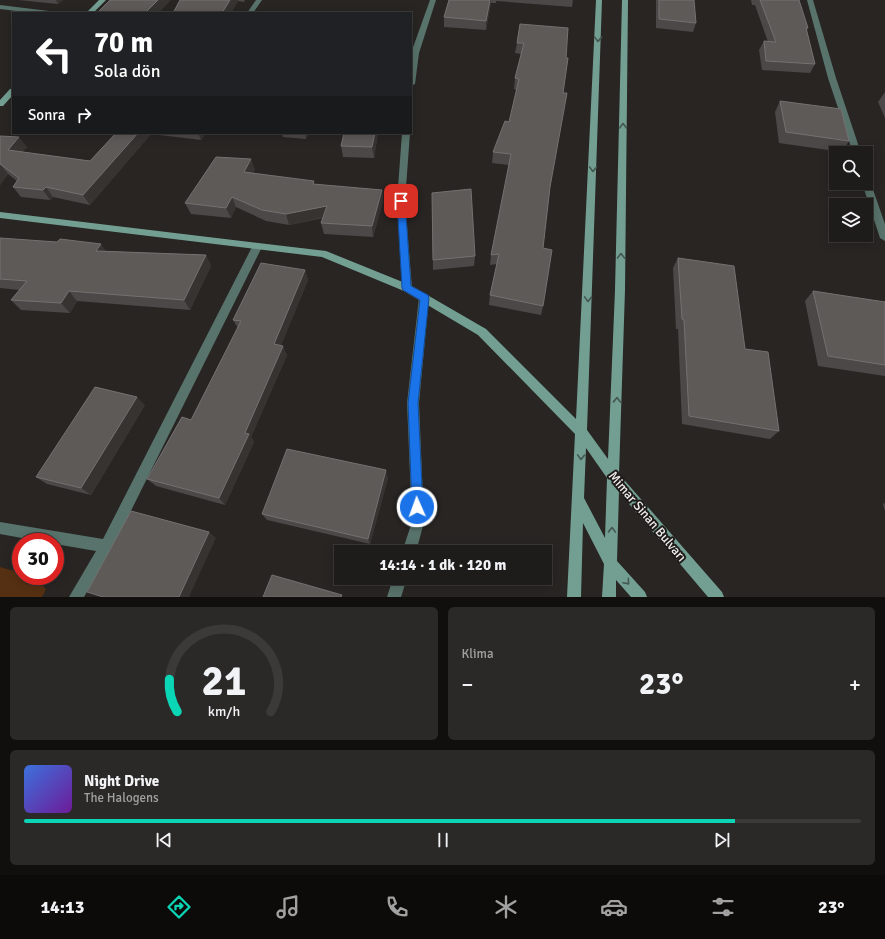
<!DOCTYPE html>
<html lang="tr">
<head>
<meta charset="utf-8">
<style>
  body { margin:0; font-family:Signika,sans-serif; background:#2b2927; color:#f1f3f6; height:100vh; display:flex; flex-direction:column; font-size:15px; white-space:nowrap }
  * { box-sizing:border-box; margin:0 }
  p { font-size:13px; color:#a1a1a2 }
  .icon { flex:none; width:22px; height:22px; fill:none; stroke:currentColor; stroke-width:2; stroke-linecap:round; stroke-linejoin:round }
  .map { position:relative; height:597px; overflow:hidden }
  .details { display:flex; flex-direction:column; gap:10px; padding:10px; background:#100f0e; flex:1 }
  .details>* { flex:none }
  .guide { position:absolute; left:12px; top:12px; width:400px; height:122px; border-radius:0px; box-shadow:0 2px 10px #0003,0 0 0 1px #3c3a39; background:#202124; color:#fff; overflow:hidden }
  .buttons { position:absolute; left:829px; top:146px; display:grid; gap:8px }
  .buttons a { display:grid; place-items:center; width:44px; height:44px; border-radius:0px; background:#1e1c1a; box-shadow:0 2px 10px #0003,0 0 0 1px #3c3a39; font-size:20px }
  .speed { position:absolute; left:12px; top:533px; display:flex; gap:8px; font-size:20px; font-weight:700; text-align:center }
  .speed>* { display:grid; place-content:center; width:52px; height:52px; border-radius:50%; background:#1e1c1a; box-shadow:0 2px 10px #0003,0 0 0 1px #3c3a39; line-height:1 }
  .speed .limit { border:6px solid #d22; background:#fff; color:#111 }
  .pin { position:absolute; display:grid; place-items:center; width:34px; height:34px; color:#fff; margin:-17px; border-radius:8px; box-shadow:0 2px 6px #0006 }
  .me { position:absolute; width:44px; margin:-22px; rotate:358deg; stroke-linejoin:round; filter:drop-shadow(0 0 3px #0008) }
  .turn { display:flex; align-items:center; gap:14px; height:84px; padding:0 16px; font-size:18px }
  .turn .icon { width:52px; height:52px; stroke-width:2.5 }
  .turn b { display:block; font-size:28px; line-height:34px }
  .then { display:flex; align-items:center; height:38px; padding:0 16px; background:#0003; gap:8px; font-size:15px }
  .big { font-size:30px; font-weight:800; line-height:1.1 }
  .details .card { flex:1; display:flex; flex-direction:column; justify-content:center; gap:6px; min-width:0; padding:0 14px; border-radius:6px; background:#2b2927 }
  .details .dial { align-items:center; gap:0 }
  .dial svg { height:104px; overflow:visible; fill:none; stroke:#3c3a39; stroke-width:7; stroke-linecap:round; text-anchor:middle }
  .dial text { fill:#f1f3f6; stroke:none }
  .song { display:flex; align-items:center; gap:12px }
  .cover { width:48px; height:48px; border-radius:6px; background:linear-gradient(135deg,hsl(220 70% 55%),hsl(280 70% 35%)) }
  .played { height:4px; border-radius:2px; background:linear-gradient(90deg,#0ad5b5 85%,#3c3a39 85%) }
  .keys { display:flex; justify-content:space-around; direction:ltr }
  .heat { display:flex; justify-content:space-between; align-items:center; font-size:22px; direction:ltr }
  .details .tiles { flex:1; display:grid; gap:10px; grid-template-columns:1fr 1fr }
  .card:last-child { grid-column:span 2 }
  .trip { position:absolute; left:334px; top:545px; width:218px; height:40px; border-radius:0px; background:#1e1c1a; box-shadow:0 2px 10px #0003,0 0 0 1px #3c3a39; font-weight:800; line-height:40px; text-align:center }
  .tabs { display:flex; height:64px; justify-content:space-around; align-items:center; background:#0c0b0a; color:#a1a1a2 }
  .tabs .icon { width:28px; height:28px }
  .tabs .selected { color:#0ad5b5 }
  .tabs b { font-size:18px; color:#f1f3f6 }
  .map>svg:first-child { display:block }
</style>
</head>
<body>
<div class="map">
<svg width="885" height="597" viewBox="0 0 885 597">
  <rect width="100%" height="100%" fill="#282523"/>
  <path fill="#563012" d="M0,567L21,573V576L34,577L46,589L42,597H0Z"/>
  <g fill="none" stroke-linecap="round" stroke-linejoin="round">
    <path fill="#58736b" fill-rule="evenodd" d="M256,0H262L253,13H247Z
      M430,0H436L419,53L415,84L411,86V53Z
      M807,0H813L836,78L861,153H853L828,78Z
      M0,5L49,11L52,13H33L0,9Z
      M402,133H410L405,201L412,288L410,291H404L402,288L397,201Z
      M866,178L870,181L885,224V241L880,238L862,183H866Z
      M257,243L262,247L111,551L84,597H69L96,551L55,544V542H44L0,534V522L103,539L252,247Z
      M424,294L428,295L429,298L419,403L424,522L416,552H402L412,522L407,403L419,298L420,295Z
      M393,578H407L401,597H387Z"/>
    <path fill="#739f93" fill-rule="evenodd" d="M99,0H106L93,13H86Z
      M596,0H602L587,430L608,459L615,290L622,0H628L625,290L619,474L722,592L724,597H708L619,492L617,561L645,592L647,597H631L616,580V597H602L604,564L583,523L581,597H567L575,434L478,335L404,291L322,257L0,218V212L326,251L410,285L486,329L576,419ZM586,448L607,478L605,538L584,498Z
      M10,89H13V95L3,106H0V100Z"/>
  </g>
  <path fill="#4b4847" d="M18,0H63L58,4Z
    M180,0H245L244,2L238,1L231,13H173Z
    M449,0H573L572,7L496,1V3H491L486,30L444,27V17Z
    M654,0H694L696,23L693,32L656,28V0Z
    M751,0H799L808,28L807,30L815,64L810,73L762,70L759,50L764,41L768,42L755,5H752Z
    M568,28L543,248V306L541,315L489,305L490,295L497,264L490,265L491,255L509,165L492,163L493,152L509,122L517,90L514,89L515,78L521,54L515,53L517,43Z
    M885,92V118L878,102Z
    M780,101L849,141L842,152L779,143L775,112Z
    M116,133H206L201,140L151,134L90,205L53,197L50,200L21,197L13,187L17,181L8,174L0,185V136L27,147L22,152L90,161Z
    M282,133H309L306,139L283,137Z
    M344,133H378L374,158L343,157L341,146Z
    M255,169L253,173L314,184L382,190L383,201L373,237L324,234L321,223L323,218L289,225L266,221L236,207L231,218L191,214L185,203Z
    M432,193L475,256L474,266L433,270Z
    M0,238L106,251L206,255L211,266L190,310L77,301L70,313L21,310L11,300L19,290L0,288Z
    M678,258L745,349L779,431L770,439L682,424L678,329H676L673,268Z
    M305,270L308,280L281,345L287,355L251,437L254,442L225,505L156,486L147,479L191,420L238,328L233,320Z
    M813,291L885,302V376L818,366L805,301Z
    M145,405L91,495L47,484L36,477Z
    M388,478L370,544L267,520L262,514Z
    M885,503V511L883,504Z"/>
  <path fill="#363331" d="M56,0H63L58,4Z
    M158,0H171L159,13H145Z
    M230,0H238V1L231,13H222Z
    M490,0H491V3L486,30V21Z
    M138,133H151V134L90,205L83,195Z
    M198,133H206L201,140Z
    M305,133H309L306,139Z
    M375,133H378L374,158L372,147Z
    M19,137L27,147L15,161L8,150Z
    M251,159L255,169L248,182L244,172Z
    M0,164L8,174L0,185Z
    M46,187L53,197L50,200L43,190Z
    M382,190L383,201L373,237L372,226Z
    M232,197L236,207L231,218L226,208Z
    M327,206L329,216L289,225L286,214Z
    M101,244L108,254L96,251Z
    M206,255L211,266L190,310L184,300Z
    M305,270L308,280L278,353L274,344Z
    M69,291L77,301L70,313L61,303Z
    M283,346L287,355L251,437L254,442L225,505L219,498L245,433Z
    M137,397L145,405L91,495L81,488Z
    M386,470L388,478L370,544L368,539Z
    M209,532L216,538L189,597H179Z"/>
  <path fill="#5d5a58" stroke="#747170" d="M110,0H158L145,13H97Z
    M180,0H230L222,13H173Z
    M449,0H490L486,21L444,17Z
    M659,0H694L696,23L659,19Z
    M760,0H799L808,28H806L815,64L766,61L764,41L776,42Z
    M520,24L568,28L566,58H568L563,93H567L550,187L543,248L552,250L543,306L490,295L499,254L491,255L511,154L493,152L505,121L509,122L519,79L515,78L524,43H517Z
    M780,101L841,109L849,141L786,132Z
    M116,133H138L83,195L46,187L43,190L13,187L19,178L0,164V165V136L19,137L8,150L90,161Z
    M344,133H375L372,147L341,146Z
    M216,157L251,159L244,172L314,181L313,184L382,190L372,226L321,223L327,206L286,214L262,210L232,197L226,208L185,203Z
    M471,189L475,256L433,260L432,193Z
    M0,238L57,242L60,239L101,244L96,251L206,255L184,300L69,291L61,303L11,300L27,281L0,279Z
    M678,258L734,266L745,349L768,352L779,431L689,416L684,320L682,319Z
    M261,263L305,270L274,344L283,346L245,433L249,434L219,498L147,479L182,417L191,420L241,321L233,320Z
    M813,291L885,302V365L828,356Z
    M95,387L137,397L81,488L36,477Z
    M287,449L386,470L368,539L262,514Z
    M131,511L209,532L179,597H103L87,592Z
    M272,575L342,595L341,597H263Z"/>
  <defs><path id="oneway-chevron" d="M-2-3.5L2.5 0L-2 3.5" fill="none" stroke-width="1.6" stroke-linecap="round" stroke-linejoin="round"/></defs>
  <g stroke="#445650">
    <use href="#oneway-chevron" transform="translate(598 39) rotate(92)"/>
    <use href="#oneway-chevron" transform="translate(623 126) rotate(-89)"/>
    <use href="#oneway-chevron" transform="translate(593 169) rotate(92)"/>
    <use href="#oneway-chevron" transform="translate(621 256) rotate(-89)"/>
    <use href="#oneway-chevron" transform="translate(588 299) rotate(92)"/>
    <use href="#oneway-chevron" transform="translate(617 400) rotate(-88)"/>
    <use href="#oneway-chevron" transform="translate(581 457) rotate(92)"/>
    <use href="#oneway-chevron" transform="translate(612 530) rotate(-88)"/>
    <use href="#oneway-chevron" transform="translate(627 582) rotate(49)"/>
  </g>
  <path fill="#1a73e8" stroke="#114b97" d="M401,198L405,201L411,286L428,295L429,298L418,403L423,507L421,511L417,513L413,511L412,507L408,403L420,300L403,290L402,288L397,201Z"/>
  <g text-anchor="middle" stroke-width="4" stroke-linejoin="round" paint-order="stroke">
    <g font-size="13" fill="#f0eeed" stroke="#1e1b19">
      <text transform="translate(648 516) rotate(50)" y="5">Mimar Sinan Bulvarı</text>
    </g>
  </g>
</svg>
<div class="buttons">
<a><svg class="icon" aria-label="search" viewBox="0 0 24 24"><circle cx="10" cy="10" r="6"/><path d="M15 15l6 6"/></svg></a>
<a><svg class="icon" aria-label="layers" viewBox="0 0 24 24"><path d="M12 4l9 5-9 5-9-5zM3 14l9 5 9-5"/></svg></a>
</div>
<div class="speed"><div class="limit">30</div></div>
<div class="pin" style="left:401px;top:201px;background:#d93025"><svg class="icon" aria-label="arrive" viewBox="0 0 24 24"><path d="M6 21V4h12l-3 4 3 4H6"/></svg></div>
<svg class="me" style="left:417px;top:507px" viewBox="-20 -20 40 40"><circle r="17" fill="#1a73e8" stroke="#fff" stroke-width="3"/><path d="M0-11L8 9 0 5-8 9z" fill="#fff"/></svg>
<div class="trip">14:14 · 1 dk · 120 m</div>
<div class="guide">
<div class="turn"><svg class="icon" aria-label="left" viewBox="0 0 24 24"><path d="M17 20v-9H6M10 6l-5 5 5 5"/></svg><div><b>70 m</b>Sola dön</div></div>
<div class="then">Sonra<svg class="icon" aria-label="right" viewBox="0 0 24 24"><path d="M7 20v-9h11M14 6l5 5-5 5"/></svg></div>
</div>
</div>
<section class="details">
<div class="tiles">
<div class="card dial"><svg viewBox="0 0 100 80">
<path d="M14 69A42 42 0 1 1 86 69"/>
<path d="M14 69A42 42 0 0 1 8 44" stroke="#0ad5b5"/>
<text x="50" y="56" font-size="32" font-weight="700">21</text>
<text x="50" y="72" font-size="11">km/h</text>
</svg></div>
<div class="card"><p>Klima</p>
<div class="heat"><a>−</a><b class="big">23°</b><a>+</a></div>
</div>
<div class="card">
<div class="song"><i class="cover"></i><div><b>Night Drive</b><p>The Halogens</p></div></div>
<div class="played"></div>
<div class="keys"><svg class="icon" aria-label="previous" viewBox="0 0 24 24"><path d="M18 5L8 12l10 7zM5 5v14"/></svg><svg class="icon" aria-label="pause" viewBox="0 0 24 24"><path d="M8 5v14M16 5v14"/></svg><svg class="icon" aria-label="next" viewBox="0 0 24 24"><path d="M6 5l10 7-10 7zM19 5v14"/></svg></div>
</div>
</div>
</section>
<nav class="tabs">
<b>14:13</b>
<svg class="icon selected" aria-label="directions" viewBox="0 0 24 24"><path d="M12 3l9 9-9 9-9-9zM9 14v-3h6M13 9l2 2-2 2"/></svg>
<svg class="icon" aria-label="music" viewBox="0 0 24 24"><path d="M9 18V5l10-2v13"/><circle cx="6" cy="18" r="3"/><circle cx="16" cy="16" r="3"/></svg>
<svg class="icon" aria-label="phone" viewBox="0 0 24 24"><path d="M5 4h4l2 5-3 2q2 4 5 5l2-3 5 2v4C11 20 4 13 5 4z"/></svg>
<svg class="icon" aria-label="climate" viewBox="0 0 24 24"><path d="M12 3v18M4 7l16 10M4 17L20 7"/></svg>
<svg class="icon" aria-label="car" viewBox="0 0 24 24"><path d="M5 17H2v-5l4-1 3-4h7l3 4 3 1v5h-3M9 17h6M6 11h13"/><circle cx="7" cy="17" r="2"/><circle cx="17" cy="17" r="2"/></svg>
<svg class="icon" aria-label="filters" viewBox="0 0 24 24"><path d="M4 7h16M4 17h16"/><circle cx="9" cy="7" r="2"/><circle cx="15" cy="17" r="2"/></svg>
<b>23°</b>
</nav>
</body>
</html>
